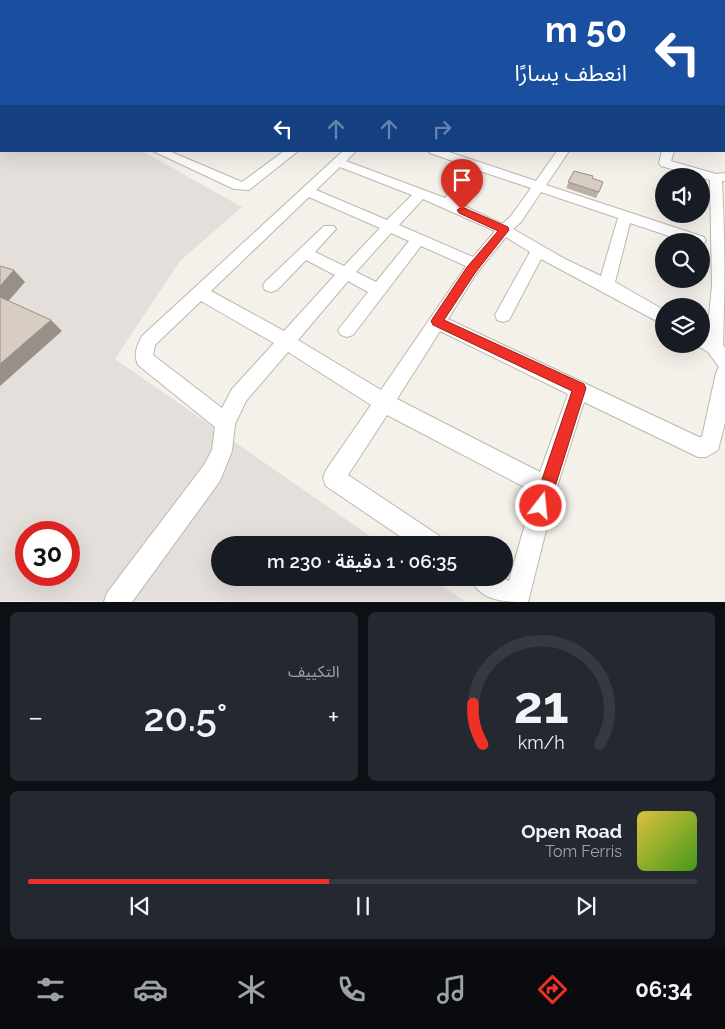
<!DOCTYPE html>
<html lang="ar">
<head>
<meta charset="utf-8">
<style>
  body { margin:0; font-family:Raleway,"Noto Sans Arabic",sans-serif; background:#242831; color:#f1f3f6; direction:rtl; height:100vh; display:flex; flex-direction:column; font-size:19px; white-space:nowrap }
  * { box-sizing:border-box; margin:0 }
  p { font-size:16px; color:#9ea1a6 }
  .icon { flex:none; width:28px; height:28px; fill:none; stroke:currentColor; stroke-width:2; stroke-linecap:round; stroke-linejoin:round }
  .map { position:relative; height:602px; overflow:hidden; direction:ltr }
  .details { display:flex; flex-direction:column; gap:10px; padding:10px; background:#0d0f14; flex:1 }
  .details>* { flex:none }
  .guide { position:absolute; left:0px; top:0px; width:725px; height:152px; box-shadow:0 5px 20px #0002; direction:rtl; background:#1a4fa0; color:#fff; overflow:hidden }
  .fabs { position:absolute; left:655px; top:168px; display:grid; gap:10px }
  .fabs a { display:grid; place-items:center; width:55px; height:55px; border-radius:50%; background:#171b24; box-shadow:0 5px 20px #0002; font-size:25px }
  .speed { position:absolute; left:15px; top:521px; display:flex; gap:10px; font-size:25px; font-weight:700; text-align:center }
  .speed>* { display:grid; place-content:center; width:65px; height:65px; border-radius:50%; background:#171b24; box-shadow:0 5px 20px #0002; line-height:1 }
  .speed .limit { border:8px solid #d22; background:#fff; color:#111 }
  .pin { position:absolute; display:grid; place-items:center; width:42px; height:42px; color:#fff; margin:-51px -21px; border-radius:50% 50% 50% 0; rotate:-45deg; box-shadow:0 0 5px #0007 }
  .pin .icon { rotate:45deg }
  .me { position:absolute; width:55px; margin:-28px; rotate:16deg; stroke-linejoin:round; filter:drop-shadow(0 0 4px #0008) }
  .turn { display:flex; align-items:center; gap:18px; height:105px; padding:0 15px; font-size:22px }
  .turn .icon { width:65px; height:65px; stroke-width:2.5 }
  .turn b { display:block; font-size:35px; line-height:42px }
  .lanes { display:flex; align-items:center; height:48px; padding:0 15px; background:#0003; justify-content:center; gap:25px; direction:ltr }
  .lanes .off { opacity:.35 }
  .big { font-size:38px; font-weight:600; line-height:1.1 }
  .details .card { flex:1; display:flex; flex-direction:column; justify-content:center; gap:8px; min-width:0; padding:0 18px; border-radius:8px; background:#242831 }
  .details .dial { align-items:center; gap:0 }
  .dial svg { height:130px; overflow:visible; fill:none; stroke:#363941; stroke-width:7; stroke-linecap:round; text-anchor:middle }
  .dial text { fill:#f1f3f6; stroke:none }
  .song { display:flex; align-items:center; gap:15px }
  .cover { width:60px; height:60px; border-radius:8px; background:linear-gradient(135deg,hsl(50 70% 55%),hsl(100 70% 35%)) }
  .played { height:5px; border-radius:2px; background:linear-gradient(90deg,#ef3026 45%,#363941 45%) }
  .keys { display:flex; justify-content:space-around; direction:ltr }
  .heat { display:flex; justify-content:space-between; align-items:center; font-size:28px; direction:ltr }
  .details .tiles { flex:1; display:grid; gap:10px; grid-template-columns:1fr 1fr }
  .card:last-child { grid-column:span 2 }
  .trip { position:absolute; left:211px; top:536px; width:302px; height:50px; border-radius:25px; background:#171b24; box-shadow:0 5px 20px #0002; font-weight:600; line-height:50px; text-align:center; direction:rtl }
  .dock { display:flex; height:80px; justify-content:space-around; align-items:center; background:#090b0e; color:#9ea1a6 }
  .dock .icon { width:35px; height:35px }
  .dock .on { color:#ef3026 }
  .dock b { font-size:22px; color:#f1f3f6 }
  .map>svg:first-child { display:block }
</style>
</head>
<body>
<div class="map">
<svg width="725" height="602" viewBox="0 0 725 602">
  <rect width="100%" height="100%" fill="#f4f0ea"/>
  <path fill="#e4dfdb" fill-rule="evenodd" d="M0,86L1,151H142L242,207L180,261L115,359L383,545H220V578H430L465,601H0ZM26,532H69V575H26Z"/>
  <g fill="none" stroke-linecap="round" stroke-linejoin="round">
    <defs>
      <path id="minor" d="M394,0H406L407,1H395Z
        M449,0H468L469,1H450Z
        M524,0H542L543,1H525Z
        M577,0H593L594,1H578Z
        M649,0H661L662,1H650Z
        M691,0H702L703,1H692Z
        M724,3H725V8H724Z
        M724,47H725V53H724Z
        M724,67H725V73H724Z
        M724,127H725V133H724Z
        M153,151H169L242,182L284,151H298L249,190L234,189Z
        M343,151H356L346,161L445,198L470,167L430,153L428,151H446L536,181L557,151H569L546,185L704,237L706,241L701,245V241H684L630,223L615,282L664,310V325L541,259L509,320L503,322L497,320L495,315L530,252L506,237L476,274L448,319L699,437H702L716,373L719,367L708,352L694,344H701V333L707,335L712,286L710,180L661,166L659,163L662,151H674L671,161L716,174L725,173V181H722C725,236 725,291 723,345L725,348V423L718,450L706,457H698L584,402L557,487L528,602C505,602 481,602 470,578H503L509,581L534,492L387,415L348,475L441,537L445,545H413L326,486L323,478L326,470L371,405L288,352L246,401L235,424L232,451L220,481L132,602H104L107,593L204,465L212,450L215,427L138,365C133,354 137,346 142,336ZM340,167L412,195L387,220L316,190ZM480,171L531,188L511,216L502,224L456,202ZM541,192L618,218L601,276L565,259L513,229L521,222ZM309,197L380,228L344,266L315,252L336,229L334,226H324L265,282L263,286L265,290L271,292L277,290L306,260L335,275L284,331L211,291ZM423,199L495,231L473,257L399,225ZM391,233L409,241L376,282L356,272ZM421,246L466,266L381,390L298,340L348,281L368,292L338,330L341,335L347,337L353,335ZM201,301L274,343L232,389L222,408L153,355L155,345ZM440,331L568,394L540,472L397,399Z"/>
      <path id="tertiary" d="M1,81V89L0,90V82Z"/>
    </defs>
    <use href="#minor" stroke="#bfb7ad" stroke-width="2"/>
    <use href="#tertiary" stroke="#bfb7ad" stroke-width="2"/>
    <use href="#minor" fill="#fff" fill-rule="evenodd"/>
    <use href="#tertiary" fill="#fff" fill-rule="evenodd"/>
  </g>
  <path fill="#bab0a8" d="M574,171L592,178L599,192L596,198L566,188Z"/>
  <path fill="#979088" d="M1,129V145L0,146V130Z
    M14,270L25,282L5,305L0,301V286Z
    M51,320L62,331L0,386V364Z"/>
  <path fill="#d8cdc3" stroke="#979088" d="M0,93H1V129L0,130Z
    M574,171L593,176L592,178L603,182L599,192L568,182Z
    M0,266L14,270L0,286Z
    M0,297L51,320L0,364Z"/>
  <path fill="#ef3026" stroke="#9b1f19" d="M462,207L508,227L509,230L475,273L444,320L584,384L586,388L549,506L547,512L541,514L536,512L533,506L572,391L433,325L431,321L467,267L498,231L459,213L457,210Z"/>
</svg>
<div class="fabs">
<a><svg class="icon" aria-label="sound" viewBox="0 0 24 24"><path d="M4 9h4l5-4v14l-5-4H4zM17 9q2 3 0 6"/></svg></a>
<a><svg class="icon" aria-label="search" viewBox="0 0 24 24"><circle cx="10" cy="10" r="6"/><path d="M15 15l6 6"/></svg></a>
<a><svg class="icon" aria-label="layers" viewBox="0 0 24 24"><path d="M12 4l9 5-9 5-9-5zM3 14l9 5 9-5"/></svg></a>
</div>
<div class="speed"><div class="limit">30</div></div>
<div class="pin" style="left:462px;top:210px;background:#d93025"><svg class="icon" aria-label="arrive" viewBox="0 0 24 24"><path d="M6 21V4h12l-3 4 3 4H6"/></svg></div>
<svg class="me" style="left:541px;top:506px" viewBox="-20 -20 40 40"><circle r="17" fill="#ef3026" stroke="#fff" stroke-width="3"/><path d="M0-11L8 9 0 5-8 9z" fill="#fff"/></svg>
<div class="trip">06:35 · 1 دقيقة · 230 m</div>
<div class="guide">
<div class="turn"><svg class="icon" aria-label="left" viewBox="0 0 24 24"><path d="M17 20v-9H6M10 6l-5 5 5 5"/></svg><div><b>50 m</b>انعطف يسارًا</div></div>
<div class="lanes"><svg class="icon" aria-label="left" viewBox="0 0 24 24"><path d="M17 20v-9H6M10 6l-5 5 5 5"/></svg><svg class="icon off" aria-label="ahead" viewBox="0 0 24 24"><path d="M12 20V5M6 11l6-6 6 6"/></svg><svg class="icon off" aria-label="ahead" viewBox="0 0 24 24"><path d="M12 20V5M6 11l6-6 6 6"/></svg><svg class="icon off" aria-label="right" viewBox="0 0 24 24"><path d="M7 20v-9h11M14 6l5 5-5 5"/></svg></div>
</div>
</div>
<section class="details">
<div class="tiles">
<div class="card dial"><svg viewBox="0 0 100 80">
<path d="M14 69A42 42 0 1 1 86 69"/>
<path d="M14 69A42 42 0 0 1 8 44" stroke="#ef3026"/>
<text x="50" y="56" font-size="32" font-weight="700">21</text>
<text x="50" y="72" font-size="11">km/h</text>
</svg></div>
<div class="card"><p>التكييف</p>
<div class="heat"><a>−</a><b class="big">20.5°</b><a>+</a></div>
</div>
<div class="card">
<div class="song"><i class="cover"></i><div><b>Open Road</b><p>Tom Ferris</p></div></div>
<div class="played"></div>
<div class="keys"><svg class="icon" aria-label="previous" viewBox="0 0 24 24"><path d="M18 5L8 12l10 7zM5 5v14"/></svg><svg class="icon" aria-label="pause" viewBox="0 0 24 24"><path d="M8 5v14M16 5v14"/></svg><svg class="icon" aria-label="next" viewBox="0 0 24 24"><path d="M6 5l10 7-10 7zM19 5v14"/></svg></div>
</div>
</div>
</section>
<nav class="dock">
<b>06:34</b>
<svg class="icon on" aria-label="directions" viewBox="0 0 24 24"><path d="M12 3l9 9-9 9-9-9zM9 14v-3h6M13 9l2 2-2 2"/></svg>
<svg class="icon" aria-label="music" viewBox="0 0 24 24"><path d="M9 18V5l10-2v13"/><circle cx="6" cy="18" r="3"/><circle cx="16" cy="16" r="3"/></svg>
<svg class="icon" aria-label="phone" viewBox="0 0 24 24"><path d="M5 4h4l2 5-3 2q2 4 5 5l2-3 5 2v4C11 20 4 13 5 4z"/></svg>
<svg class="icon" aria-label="climate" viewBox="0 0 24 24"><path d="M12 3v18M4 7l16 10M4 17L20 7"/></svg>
<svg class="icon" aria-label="car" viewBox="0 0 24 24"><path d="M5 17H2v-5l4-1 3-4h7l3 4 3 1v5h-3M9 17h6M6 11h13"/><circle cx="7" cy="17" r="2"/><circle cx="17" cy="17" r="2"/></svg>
<svg class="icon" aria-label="filters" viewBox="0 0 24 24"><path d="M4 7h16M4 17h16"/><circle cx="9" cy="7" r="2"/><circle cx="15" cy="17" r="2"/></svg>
</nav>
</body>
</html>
